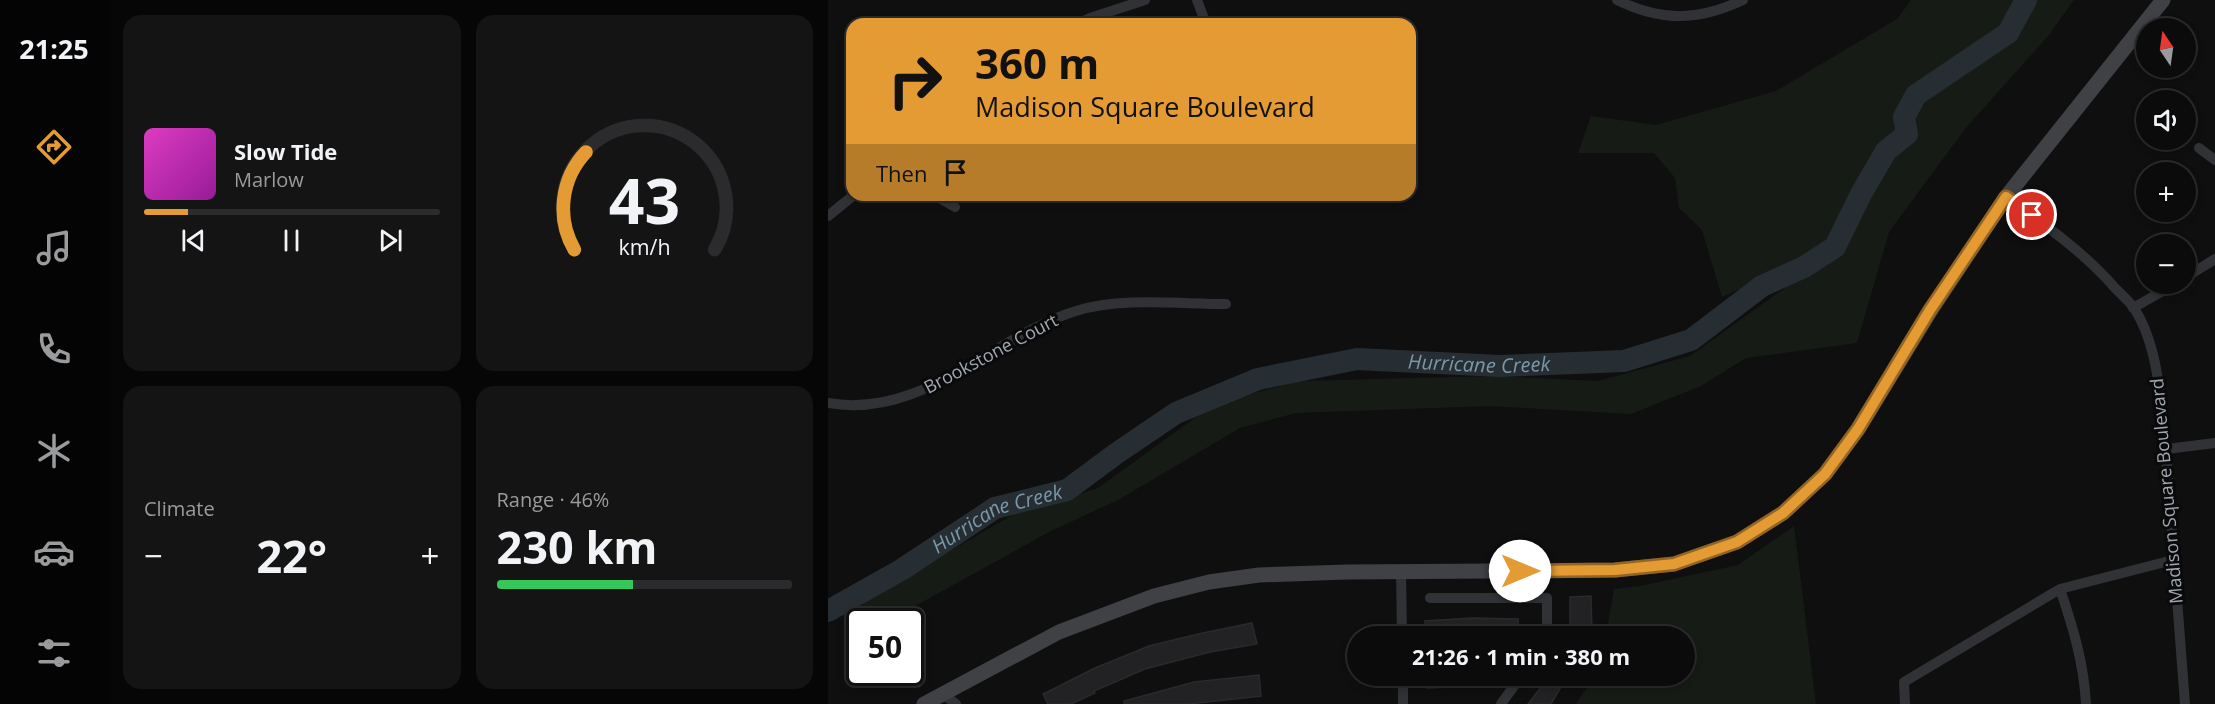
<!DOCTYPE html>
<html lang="en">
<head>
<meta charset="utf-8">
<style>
  body { margin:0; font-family:"Open Sans",sans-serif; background:#141415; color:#f1f3f6; height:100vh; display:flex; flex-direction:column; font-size:22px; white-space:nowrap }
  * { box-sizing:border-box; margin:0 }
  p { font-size:20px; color:#9a9b9d }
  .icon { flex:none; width:33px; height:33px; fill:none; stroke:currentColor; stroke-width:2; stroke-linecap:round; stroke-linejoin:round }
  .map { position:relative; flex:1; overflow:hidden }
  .panel { display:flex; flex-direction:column; gap:15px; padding:15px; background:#060607; width:720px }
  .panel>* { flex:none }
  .hud { position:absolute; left:18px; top:18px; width:570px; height:183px; border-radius:18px; box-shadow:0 3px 9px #0003,0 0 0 2px #2b2b2d; background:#e49b34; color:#111; overflow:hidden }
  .needle { width:39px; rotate:347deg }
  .tools { position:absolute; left:1308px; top:18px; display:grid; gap:12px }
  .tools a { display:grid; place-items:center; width:60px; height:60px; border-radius:50%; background:#0b0b0c; box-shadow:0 3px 9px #0003,0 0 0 2px #2b2b2d; font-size:30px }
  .speed { position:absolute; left:18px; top:608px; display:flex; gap:12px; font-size:30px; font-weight:700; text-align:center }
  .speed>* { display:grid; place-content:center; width:78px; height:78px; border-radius:50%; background:#0b0b0c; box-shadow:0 3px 9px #0003,0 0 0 2px #2b2b2d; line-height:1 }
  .speed .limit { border:3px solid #111; border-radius:9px; background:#fff; color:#111 }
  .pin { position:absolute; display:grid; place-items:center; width:51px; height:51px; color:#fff; margin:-26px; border:3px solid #fff; border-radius:50%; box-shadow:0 2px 6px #0007 }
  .me { position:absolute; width:66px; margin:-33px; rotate:90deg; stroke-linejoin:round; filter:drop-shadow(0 0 4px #0008) }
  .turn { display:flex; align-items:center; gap:21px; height:126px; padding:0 30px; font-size:27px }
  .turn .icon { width:78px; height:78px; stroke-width:2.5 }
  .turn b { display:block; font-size:42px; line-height:51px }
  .then { display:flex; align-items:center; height:57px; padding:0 30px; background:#0003; gap:12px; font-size:22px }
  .big { font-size:45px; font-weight:700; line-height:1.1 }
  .panel .tile { flex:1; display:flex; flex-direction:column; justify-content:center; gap:9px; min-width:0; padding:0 21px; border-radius:18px; background:#141415 }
  .panel .dial { align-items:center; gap:0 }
  .dial svg { height:156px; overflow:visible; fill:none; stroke:#2b2b2d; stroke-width:7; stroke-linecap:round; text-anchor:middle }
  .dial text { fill:#f1f3f6; stroke:none }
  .song { display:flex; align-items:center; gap:18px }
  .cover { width:72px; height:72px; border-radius:9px; background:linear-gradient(135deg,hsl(310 70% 55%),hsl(300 70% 35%)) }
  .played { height:6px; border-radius:3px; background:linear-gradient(90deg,#e49b34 15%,#2b2b2d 15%) }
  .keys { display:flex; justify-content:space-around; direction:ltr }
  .heat { display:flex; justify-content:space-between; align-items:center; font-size:33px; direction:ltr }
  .charge { height:9px; border-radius:4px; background:linear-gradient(90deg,#34c759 46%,#2b2b2d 0) }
  .panel .tiles { flex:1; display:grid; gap:15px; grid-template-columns:repeat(2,1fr) }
  .trip { position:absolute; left:519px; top:626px; width:348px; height:60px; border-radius:30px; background:#0b0b0c; box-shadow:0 3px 9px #0003,0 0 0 2px #2b2b2d; font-weight:700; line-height:60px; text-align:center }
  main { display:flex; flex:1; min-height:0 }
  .dock { display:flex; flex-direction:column; width:108px; justify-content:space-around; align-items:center; background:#040405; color:#9a9b9d }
  .dock .icon { width:42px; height:42px }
  .dock .selected { color:#e49b34 }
  .dock b { font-size:27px; color:#f1f3f6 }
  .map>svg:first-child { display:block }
</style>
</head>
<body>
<main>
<nav class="dock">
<b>21:25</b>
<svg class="icon selected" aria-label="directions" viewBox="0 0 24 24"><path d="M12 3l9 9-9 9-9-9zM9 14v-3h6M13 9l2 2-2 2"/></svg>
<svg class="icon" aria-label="music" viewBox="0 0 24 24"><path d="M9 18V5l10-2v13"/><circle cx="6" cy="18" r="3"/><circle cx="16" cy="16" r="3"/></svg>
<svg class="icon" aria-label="phone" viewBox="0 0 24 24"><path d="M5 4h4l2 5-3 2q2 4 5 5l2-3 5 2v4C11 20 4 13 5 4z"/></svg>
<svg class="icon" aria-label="climate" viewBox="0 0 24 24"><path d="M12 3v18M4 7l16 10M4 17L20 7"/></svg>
<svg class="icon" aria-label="car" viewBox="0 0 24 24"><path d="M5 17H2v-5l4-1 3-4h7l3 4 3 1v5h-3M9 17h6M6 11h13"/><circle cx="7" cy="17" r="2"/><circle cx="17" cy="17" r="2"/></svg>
<svg class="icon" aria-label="filters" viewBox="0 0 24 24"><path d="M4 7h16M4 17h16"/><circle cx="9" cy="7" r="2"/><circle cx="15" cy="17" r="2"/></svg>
</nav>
<section class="panel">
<div class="tiles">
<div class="tile">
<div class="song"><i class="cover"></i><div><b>Slow Tide</b><p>Marlow</p></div></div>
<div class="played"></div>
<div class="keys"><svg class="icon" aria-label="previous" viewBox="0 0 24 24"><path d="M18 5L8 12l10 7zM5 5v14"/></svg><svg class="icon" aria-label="pause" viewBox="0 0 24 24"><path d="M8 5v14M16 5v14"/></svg><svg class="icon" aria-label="next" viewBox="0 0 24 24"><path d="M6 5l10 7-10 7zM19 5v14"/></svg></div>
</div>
<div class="tile dial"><svg viewBox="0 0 100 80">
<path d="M14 69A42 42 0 1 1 86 69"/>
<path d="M14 69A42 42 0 0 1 20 19" stroke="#e49b34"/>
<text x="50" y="56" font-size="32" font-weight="700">43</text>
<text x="50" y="72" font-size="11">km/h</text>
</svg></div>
<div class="tile"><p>Climate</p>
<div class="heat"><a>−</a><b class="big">22°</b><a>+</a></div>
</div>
<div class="tile"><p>Range · 46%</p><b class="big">230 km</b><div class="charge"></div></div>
</div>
</section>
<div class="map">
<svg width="1387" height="704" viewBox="0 0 1387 704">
  <rect width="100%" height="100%" fill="#0f0f10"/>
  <path fill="#161b16" d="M1083,0H1246L1220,36L1137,129L1061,232L1029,343L918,358L873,386L803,414L662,406L468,413L412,428L290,500L221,532L60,621H44L27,606L186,514L270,488L386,404L471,381L665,376L770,381L862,356L961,285L949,273L894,297L874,230L851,208L847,178L826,153H750L763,116L828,125L948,91L1069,19Z
    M966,526L988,704H748L767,675H856V636H778L786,589L812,586L910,565Z"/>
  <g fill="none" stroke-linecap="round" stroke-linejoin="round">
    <path stroke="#272e33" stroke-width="22" id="s1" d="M0,611L73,570L167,508L239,490L289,453L348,413L430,379L529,359L672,366L796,361L863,340L934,286L976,267L1007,247L1033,194L1058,151L1079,134L1076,117L1088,95L1180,33L1198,0"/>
  </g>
  <path fill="#222224" stroke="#292a2c" stroke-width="1.5" d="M763,596L764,632L742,633V597Z
    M644,618L690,619V636H598L597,621Z
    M424,623L429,644L382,652L317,669L266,691L267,693L243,704H220L215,694L267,668L321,646L370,634Z
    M431,675L433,696L361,704H296V701L366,682Z
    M598,675H668V685L599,688Z
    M705,675H740L723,704H700L717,682Z"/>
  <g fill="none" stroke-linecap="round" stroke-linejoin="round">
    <path stroke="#303235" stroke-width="10" d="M369,0L378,24
      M789,0C834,22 870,21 915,0
      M249,24L262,18L317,0
      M1371,148L1387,160
      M106,195L127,207
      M1178,197C1217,225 1256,252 1287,288C1293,294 1301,301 1306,308C1326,339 1330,378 1335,414L1357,704
      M0,216L26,195
      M1358,277L1387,259
      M1305,308L1347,284
      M0,403C95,420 163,337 248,311C293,297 351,304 398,304
      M1339,449L1387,443
      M573,572L574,636
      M1232,589C1245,627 1256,664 1258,704
      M602,598H719V629L715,636
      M575,675V704
      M115,694L128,704
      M673,704L694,675
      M1077,704L1076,682L1232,589L1345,560"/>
    <path stroke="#3f4145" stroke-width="15" d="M96,704L231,632L326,596L381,582L431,575L519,572L787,570L846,564L909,542L955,513L997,474L1030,429L1103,310L1178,197L1335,0"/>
  </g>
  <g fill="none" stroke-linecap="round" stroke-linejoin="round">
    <defs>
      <path id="route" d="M692,571L787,570L846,564L909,542L955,513L997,474L1030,429L1102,310L1178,197L1204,215"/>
    </defs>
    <use href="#route" stroke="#946522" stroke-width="15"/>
    <use href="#route" stroke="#e49b34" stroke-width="10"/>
  </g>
  <g text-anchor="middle" stroke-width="6" stroke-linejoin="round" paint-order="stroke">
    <g font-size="18" fill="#a1a7b0" stroke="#0a0a0b">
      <text transform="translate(163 354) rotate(-28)" y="6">Brookstone Court</text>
      <text transform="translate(1339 491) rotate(-95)" y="6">Madison Square Boulevard</text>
    </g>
    <g font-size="20" font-style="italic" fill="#7a97aa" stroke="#0a0a0b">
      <text dy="7" stroke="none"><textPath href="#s1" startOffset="716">Hurricane Creek</textPath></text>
      <text dy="7" stroke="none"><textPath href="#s1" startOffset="194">Hurricane Creek</textPath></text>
    </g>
  </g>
</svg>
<div class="tools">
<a><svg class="needle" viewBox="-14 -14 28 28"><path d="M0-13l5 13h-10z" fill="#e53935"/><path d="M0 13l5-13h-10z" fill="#9a9b9d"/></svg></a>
<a><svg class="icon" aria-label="sound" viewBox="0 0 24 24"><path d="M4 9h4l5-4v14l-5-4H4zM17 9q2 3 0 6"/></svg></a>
<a>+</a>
<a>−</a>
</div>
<div class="speed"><div class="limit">50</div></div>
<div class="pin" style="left:1204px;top:215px;background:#d93025"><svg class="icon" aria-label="arrive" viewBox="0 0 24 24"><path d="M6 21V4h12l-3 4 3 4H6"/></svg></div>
<svg class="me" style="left:692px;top:571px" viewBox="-20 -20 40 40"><circle r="19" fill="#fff"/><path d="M0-13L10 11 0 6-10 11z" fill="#e49b34"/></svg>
<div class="trip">21:26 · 1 min · 380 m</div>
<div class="hud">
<div class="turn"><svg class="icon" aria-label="right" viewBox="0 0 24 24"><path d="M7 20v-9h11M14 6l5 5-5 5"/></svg><div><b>360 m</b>Madison Square Boulevard</div></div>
<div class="then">Then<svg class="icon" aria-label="arrive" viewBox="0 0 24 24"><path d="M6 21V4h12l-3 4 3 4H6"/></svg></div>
</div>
</div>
</main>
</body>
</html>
